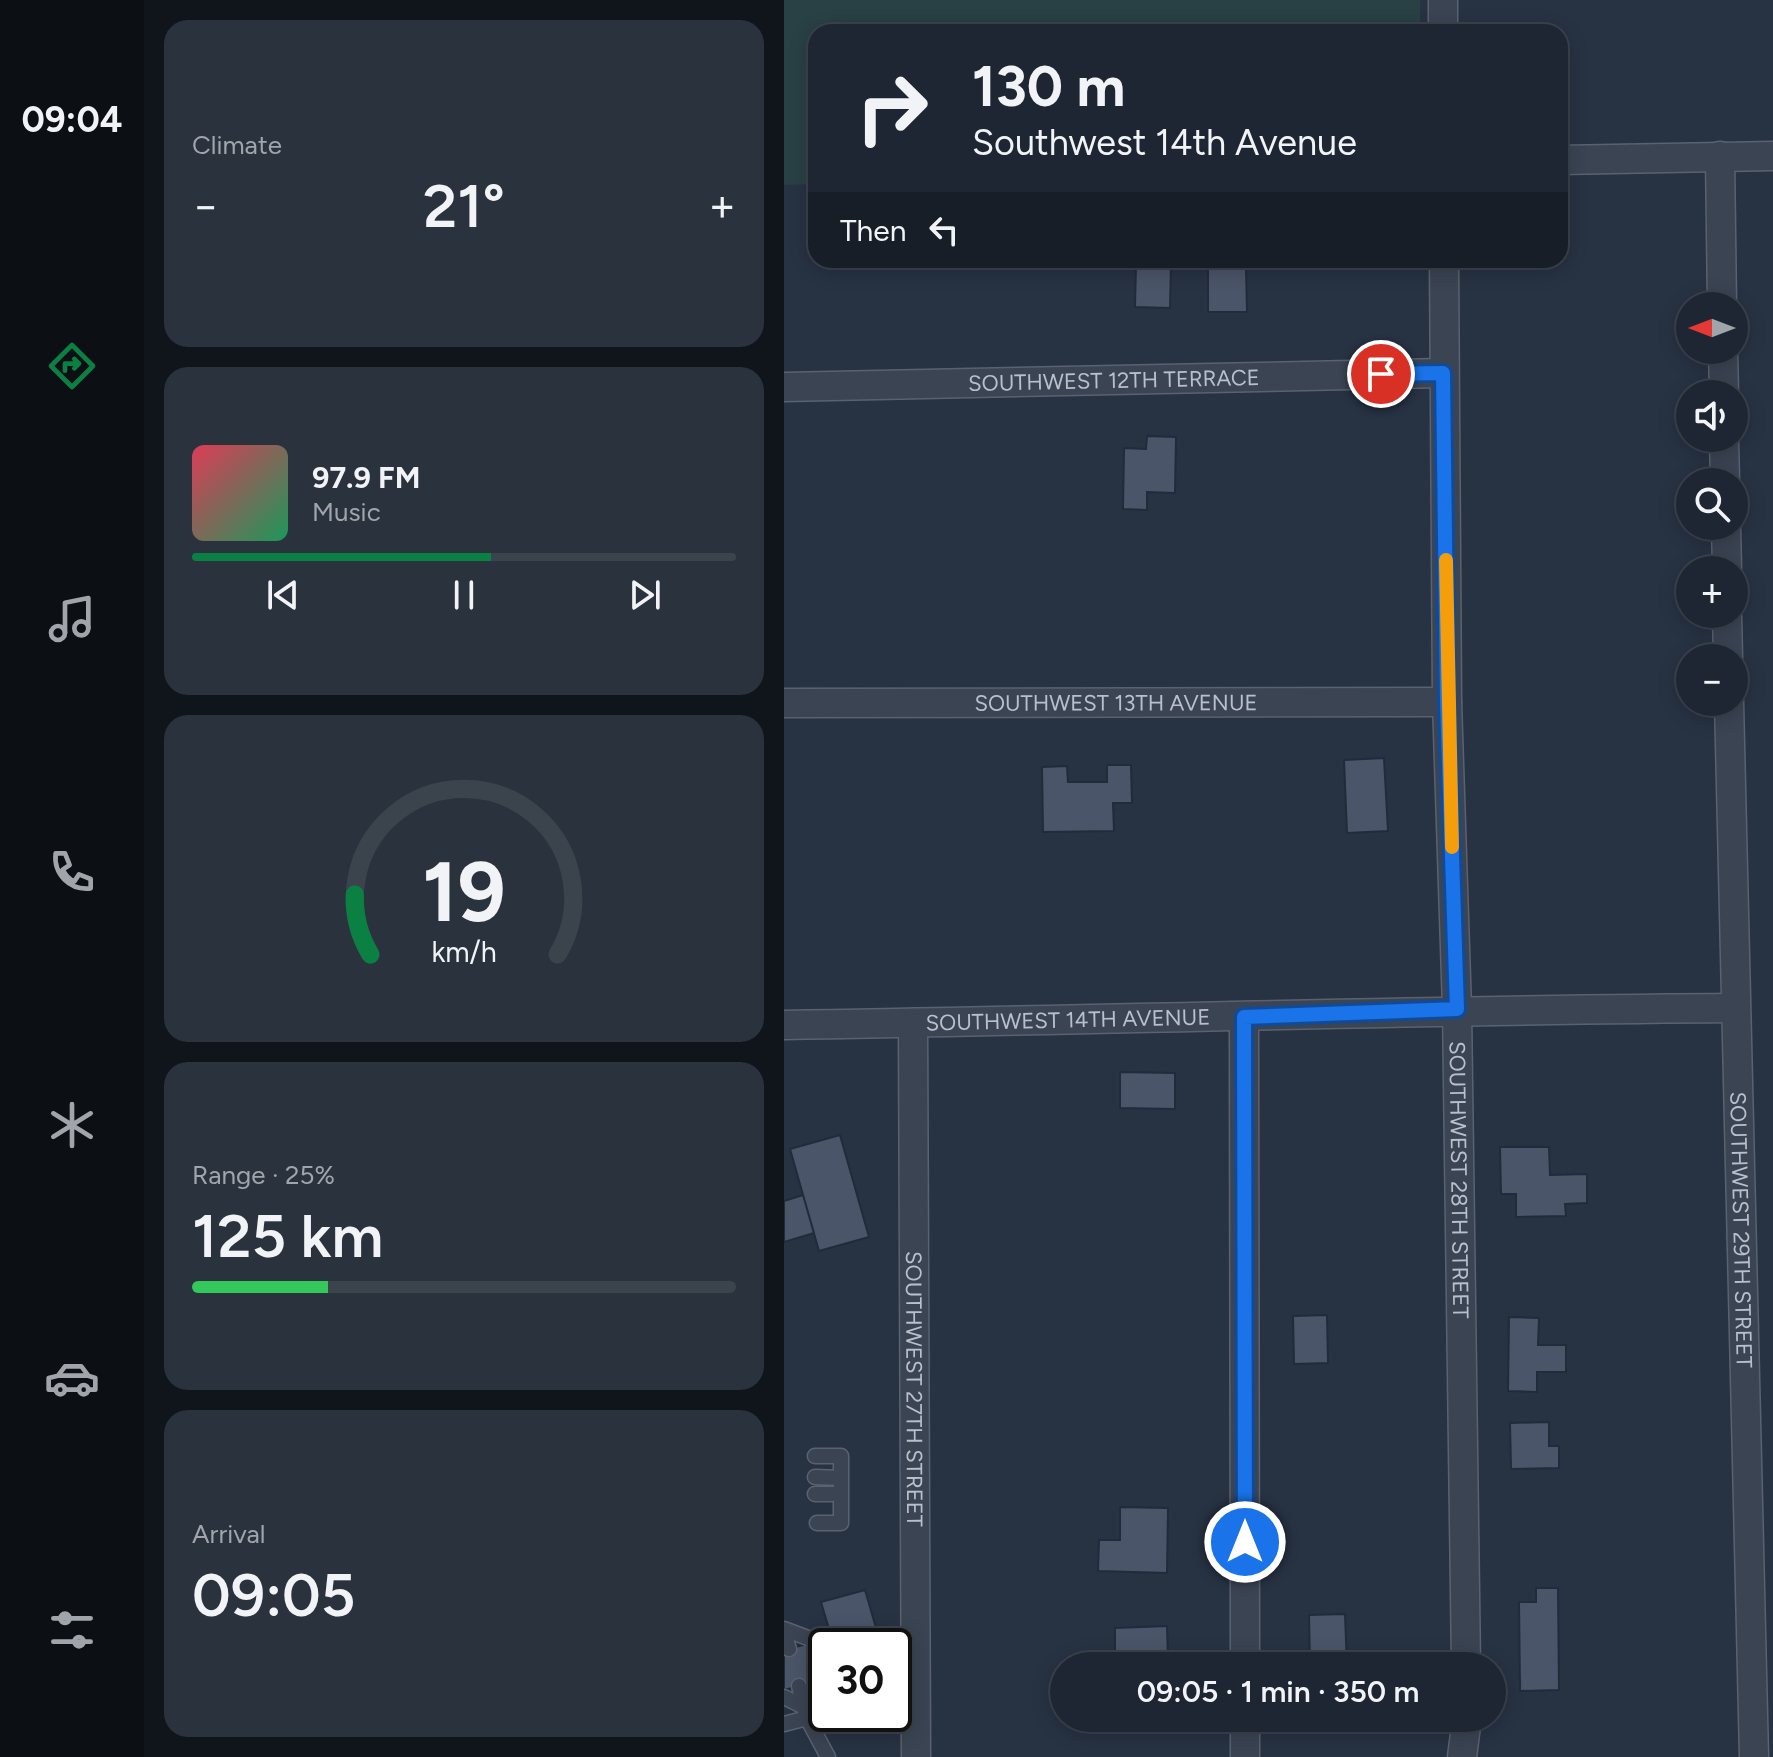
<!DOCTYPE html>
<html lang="en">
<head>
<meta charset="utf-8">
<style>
  body { margin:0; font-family:Figtree,sans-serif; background:#2a323e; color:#f1f3f6; height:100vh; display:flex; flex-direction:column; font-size:30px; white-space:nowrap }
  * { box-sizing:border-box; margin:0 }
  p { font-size:26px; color:#a0a5ac }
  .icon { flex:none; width:44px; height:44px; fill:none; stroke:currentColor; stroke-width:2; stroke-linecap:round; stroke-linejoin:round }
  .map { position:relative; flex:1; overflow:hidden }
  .panel { display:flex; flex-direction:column; gap:20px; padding:20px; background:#10151c; width:640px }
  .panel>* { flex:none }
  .top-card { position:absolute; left:24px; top:24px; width:760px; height:244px; border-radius:24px; box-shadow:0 4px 20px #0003,0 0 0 2px #3b434d; background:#1d2632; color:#f1f3f6; overflow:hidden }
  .needle { width:52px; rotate:270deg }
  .buttons { position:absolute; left:892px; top:292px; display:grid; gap:16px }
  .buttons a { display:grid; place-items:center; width:72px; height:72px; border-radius:50%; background:#1d2632; box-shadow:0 4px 20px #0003,0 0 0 2px #3b434d; font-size:40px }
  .speed { position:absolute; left:24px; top:1628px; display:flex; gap:16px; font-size:40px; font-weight:700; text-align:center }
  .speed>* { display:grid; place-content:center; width:104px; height:104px; border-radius:50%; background:#1d2632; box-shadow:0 4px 20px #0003,0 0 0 2px #3b434d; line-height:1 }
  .speed .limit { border:4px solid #111; border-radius:12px; background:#fff; color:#111 }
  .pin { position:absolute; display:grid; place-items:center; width:68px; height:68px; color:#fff; margin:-34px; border:4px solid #fff; border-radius:50%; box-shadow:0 2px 8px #0007 }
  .me { position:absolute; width:88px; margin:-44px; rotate:0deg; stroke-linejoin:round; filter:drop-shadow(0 0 6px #0008) }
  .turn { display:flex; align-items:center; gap:28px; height:168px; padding:0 32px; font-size:36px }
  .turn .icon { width:104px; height:104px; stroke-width:2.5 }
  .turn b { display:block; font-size:56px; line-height:68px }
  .then { display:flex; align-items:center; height:76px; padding:0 32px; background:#0003; gap:16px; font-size:30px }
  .big { font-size:60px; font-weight:600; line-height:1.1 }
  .panel .widget { flex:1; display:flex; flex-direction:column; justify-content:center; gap:12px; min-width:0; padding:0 28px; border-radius:24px; background:#2a323e }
  .panel .dial { align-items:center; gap:0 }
  .dial svg { height:208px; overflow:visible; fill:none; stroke:#3b434d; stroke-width:7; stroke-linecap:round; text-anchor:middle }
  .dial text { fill:#f1f3f6; stroke:none }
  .song { display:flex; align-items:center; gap:24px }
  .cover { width:96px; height:96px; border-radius:12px; background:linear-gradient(135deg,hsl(350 70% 55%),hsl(150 70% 35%)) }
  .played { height:8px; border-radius:4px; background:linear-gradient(90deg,#0b8043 55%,#3b434d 55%) }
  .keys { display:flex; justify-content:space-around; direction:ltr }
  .heat { display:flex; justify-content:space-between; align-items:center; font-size:44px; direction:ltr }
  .charge { height:12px; border-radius:6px; background:linear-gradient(90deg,#34c759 25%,#3b434d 0) }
  .trip { position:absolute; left:266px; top:1652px; width:456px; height:80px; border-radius:40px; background:#1d2632; box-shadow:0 4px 20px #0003,0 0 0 2px #3b434d; font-weight:600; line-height:80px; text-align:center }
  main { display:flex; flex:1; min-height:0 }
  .dock { display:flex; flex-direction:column; width:144px; justify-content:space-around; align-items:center; background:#0c0f14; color:#a0a5ac }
  .dock .icon { width:56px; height:56px }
  .dock .selected { color:#0b8043 }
  .dock b { font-size:36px; color:#f1f3f6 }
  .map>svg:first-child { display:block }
</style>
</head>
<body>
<main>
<nav class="dock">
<b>09:04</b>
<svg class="icon selected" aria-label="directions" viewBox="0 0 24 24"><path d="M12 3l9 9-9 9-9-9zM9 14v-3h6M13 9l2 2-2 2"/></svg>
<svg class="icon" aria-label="music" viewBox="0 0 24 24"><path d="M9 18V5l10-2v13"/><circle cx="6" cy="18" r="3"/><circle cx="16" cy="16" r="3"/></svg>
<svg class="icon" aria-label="phone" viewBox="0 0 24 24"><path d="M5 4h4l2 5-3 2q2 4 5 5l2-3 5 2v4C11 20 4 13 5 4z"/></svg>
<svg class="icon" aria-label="climate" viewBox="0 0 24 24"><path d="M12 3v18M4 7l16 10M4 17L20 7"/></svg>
<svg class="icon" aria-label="car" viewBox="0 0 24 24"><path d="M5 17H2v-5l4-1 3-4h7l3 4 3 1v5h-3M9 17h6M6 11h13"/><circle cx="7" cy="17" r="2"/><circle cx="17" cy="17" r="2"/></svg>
<svg class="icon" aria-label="filters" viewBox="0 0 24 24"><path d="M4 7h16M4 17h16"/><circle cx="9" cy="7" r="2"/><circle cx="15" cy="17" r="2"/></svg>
</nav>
<section class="panel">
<div class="widget"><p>Climate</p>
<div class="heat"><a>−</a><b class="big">21°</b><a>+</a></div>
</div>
<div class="widget">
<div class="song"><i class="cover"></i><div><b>97.9 FM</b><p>Music</p></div></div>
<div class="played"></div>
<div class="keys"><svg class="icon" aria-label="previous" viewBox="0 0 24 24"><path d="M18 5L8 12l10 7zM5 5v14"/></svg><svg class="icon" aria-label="pause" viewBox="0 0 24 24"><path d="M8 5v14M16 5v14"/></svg><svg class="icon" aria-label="next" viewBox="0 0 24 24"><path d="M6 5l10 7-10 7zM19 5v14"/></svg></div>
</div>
<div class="widget dial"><svg viewBox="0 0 100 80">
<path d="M14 69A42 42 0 1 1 86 69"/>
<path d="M14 69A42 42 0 0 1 8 46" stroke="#0b8043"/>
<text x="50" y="56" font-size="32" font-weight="700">19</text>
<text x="50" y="72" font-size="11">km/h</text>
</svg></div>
<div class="widget"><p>Range · 25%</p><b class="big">125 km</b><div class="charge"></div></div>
<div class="widget"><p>Arrival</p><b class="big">09:05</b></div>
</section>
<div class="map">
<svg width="989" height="1757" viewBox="0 0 989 1757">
  <rect width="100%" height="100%" fill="#273243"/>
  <path fill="#294044" d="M0,0H636V32H32V184L0,185Z"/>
  <path fill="#4b5569" stroke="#222b3a" stroke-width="2" d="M352,263L387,264L386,308L351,307Z
    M462,267L463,312H424V268Z
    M363,436L392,437L391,493L363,492V510L339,509L340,448L362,449Z
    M600,758L604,831L563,833L560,760Z
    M323,765H347L348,803H329L330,831L259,832L258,767L283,766L284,782H323Z
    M336,1072L391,1073V1109L336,1108Z
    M56,1135L85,1237L35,1251L6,1149Z
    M716,1147H765L766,1175L803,1174V1203L781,1204L782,1216L732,1217V1194H717Z
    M19,1195L30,1233L0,1242V1201Z
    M543,1315L544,1363L510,1364L509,1316Z
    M725,1317L755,1318L754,1345H782V1372H753V1392L724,1391Z
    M765,1422V1446H775V1468L727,1469L726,1423Z
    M336,1507L384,1508L383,1573L314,1571L315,1540H336Z
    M752,1588H774L775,1690L736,1691L735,1602H752Z
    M81,1590L97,1645L50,1646L37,1602Z
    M561,1614L563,1666H526L525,1615Z
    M383,1626L384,1659L331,1661V1628Z
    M46,1638L48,1646H42V1679L0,1690V1650Z"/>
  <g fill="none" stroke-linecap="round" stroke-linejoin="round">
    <defs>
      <path id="lane" d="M31,1456H57V1523H33
        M31,1477L57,1478
        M31,1494H57
        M0,1629L32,1641
        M0,1633L5,1649
        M15,1686L20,1707
        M0,1697L20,1707L23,1718L44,1757
        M20,1707L42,1679
        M0,1724L23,1718"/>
      <g id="street">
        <path d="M659,0V32"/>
        <path d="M936,156L938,306"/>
        <path d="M776,160L989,156"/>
        <path id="s1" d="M660,260L663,702L673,1009L682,1666"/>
        <path d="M939,350L940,394"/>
        <path id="s2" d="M0,387L659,373"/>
        <path d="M940,438L941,482"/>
        <path d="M942,526L943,570"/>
        <path d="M943,614L944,658"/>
        <path id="s3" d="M945,702L970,1757"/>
        <path id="s4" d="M0,703L663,702"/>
        <path d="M460,1017L461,1666"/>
        <path id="s5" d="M129,1023L132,1757"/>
        <path id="s6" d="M0,1025C317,1020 633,1010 950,1008"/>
        <path d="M461,1718V1757"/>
        <path d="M678,1757L683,1718"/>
      </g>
    </defs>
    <use href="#lane" stroke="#5a6270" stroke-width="17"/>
    <use href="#street" stroke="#5a6270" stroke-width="31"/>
    <use href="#lane" stroke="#3b4453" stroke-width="14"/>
    <use href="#street" stroke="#3b4453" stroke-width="28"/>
  </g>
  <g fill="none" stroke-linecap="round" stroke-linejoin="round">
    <defs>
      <path id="route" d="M461,1542L460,1017L673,1009L663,702L659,373L597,374"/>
    </defs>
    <use href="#route" stroke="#114b97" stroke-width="20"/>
    <use href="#route" stroke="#1a73e8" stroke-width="14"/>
    <path stroke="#f59e0b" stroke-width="14" d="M662,560L668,847"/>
  </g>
  <g text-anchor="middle" stroke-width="8" stroke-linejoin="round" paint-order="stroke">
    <g font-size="22" fill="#b9bfcc" stroke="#202938">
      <text dy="8" stroke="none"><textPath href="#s2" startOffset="330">SOUTHWEST 12TH TERRACE</textPath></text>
      <text dy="8" stroke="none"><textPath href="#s4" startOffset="332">SOUTHWEST 13TH AVENUE</textPath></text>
      <text dy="8" stroke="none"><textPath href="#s6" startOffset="284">SOUTHWEST 14TH AVENUE</textPath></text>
      <text dy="8" stroke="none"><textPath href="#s1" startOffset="920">SOUTHWEST 28TH STREET</textPath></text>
      <text dy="8" stroke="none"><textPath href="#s3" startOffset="528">SOUTHWEST 29TH STREET</textPath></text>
      <text dy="8" stroke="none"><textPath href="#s5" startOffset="366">SOUTHWEST 27TH STREET</textPath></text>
    </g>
  </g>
</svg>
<div class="buttons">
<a><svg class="needle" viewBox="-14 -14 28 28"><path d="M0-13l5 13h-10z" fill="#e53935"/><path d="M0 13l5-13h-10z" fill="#a0a5ac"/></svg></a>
<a><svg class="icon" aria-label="sound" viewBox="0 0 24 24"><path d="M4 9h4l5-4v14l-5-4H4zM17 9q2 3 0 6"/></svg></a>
<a><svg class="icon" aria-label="search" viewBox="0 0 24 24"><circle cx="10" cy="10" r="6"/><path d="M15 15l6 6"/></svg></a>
<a>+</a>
<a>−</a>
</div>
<div class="speed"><div class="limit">30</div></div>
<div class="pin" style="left:597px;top:374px;background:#d93025"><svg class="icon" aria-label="arrive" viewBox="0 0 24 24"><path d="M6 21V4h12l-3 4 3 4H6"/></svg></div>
<svg class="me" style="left:461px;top:1542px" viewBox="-20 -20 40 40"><circle r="17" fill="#1a73e8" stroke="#fff" stroke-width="3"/><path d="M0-11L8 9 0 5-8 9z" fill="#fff"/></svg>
<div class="trip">09:05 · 1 min · 350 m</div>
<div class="top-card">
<div class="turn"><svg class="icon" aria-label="right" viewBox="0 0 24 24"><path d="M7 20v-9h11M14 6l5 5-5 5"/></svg><div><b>130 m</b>Southwest 14th Avenue</div></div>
<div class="then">Then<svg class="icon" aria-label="left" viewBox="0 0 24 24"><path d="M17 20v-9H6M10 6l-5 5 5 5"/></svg></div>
</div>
</div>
</main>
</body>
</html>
